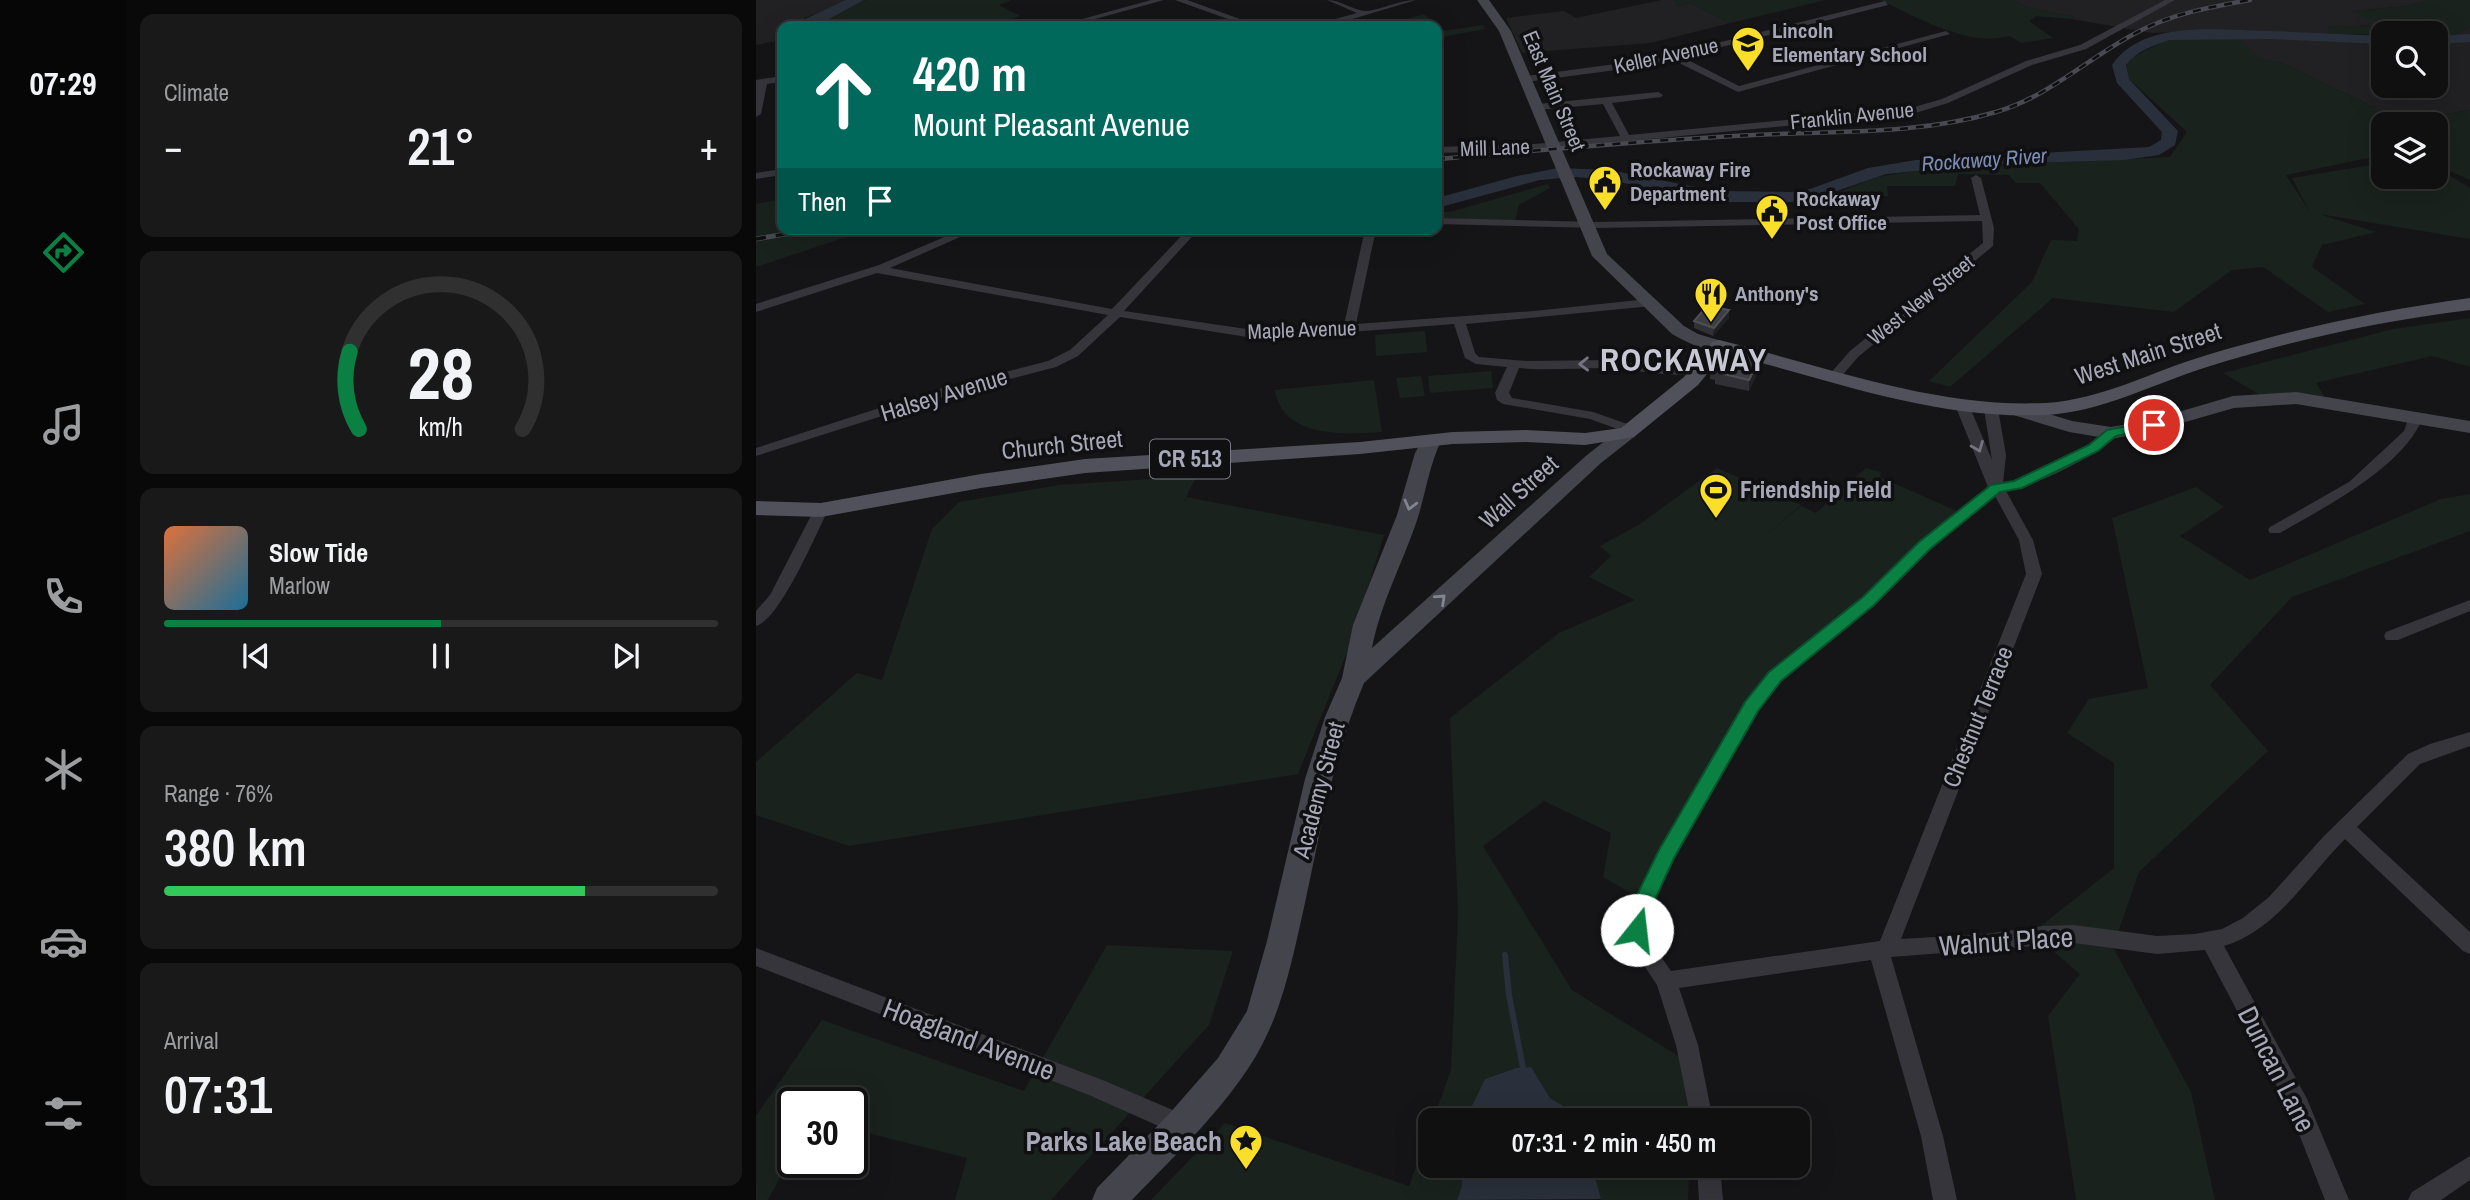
<!DOCTYPE html>
<html lang="en">
<head>
<meta charset="utf-8">
<style>
  body { margin:0; font-family:"Archivo Narrow",sans-serif; background:#19191a; color:#f1f3f6; height:100vh; display:flex; flex-direction:column; font-size:26px; white-space:nowrap }
  * { box-sizing:border-box; margin:0 }
  p { font-size:23px; color:#9c9d9f }
  .icon { flex:none; width:38px; height:38px; fill:none; stroke:currentColor; stroke-width:2; stroke-linecap:round; stroke-linejoin:round }
  .map { position:relative; flex:1; overflow:hidden }
  .sheet { display:flex; flex-direction:column; gap:14px; padding:14px; background:#090909; width:630px }
  .sheet>* { flex:none }
  .top-card { position:absolute; left:21px; top:21px; width:665px; height:214px; border-radius:14px; box-shadow:0 7px 28px #0002,0 0 0 2px #303031; background:#00695c; color:#fff; overflow:hidden }
  .fabs { position:absolute; left:1615px; top:21px; display:grid; gap:14px }
  .fabs a { display:grid; place-items:center; width:77px; height:77px; border-radius:14px; background:#101011; box-shadow:0 7px 28px #0002,0 0 0 2px #303031; font-size:35px }
  .speed { position:absolute; left:21px; top:1087px; display:flex; gap:14px; font-size:35px; font-weight:700; text-align:center }
  .speed>* { display:grid; place-content:center; width:91px; height:91px; border-radius:50%; background:#101011; box-shadow:0 7px 28px #0002,0 0 0 2px #303031; line-height:1 }
  .speed .limit { border:4px solid #111; border-radius:10px; background:#fff; color:#111 }
  .pin { position:absolute; display:grid; place-items:center; width:60px; height:60px; color:#fff; margin:-30px; border:4px solid #fff; border-radius:50%; box-shadow:0 2px 7px #0007 }
  .me { position:absolute; width:77px; margin:-38px; rotate:16deg; stroke-linejoin:round; filter:drop-shadow(0 0 5px #0008) }
  .turn { display:flex; align-items:center; gap:24px; height:147px; padding:0 21px; font-size:32px }
  .turn .icon { width:91px; height:91px; stroke-width:2.5 }
  .turn b { display:block; font-size:49px; line-height:60px }
  .then { display:flex; align-items:center; height:66px; padding:0 21px; background:#0003; gap:14px; font-size:26px }
  .big { font-size:52px; font-weight:600; line-height:1.1 }
  .sheet .tile { flex:1; display:flex; flex-direction:column; justify-content:center; gap:10px; min-width:0; padding:0 24px; border-radius:14px; background:#19191a }
  .sheet .dial { align-items:center; gap:0 }
  .dial svg { height:182px; overflow:visible; fill:none; stroke:#303031; stroke-width:7; stroke-linecap:round; text-anchor:middle }
  .dial text { fill:#f1f3f6; stroke:none }
  .song { display:flex; align-items:center; gap:21px }
  .cover { width:84px; height:84px; border-radius:10px; background:linear-gradient(135deg,hsl(20 70% 55%),hsl(200 70% 35%)) }
  .played { height:7px; border-radius:4px; background:linear-gradient(90deg,#0b8043 50%,#303031 50%) }
  .keys { display:flex; justify-content:space-around; direction:ltr }
  .heat { display:flex; justify-content:space-between; align-items:center; font-size:38px; direction:ltr }
  .charge { height:10px; border-radius:5px; background:linear-gradient(90deg,#34c759 76%,#303031 0) }
  .trip { position:absolute; left:662px; top:1108px; width:392px; height:70px; border-radius:14px; background:#101011; box-shadow:0 7px 28px #0002,0 0 0 2px #303031; font-weight:600; line-height:70px; text-align:center }
  main { display:flex; flex:1; min-height:0 }
  .tabs { display:flex; flex-direction:column; width:126px; justify-content:space-around; align-items:center; background:#060607; color:#9c9d9f }
  .tabs .icon { width:49px; height:49px }
  .tabs .selected { color:#0b8043 }
  .tabs b { font-size:32px; color:#f1f3f6 }
  .map>svg:first-child { display:block }
</style>
</head>
<body>
<main>
<nav class="tabs">
<b>07:29</b>
<svg class="icon selected" aria-label="directions" viewBox="0 0 24 24"><path d="M12 3l9 9-9 9-9-9zM9 14v-3h6M13 9l2 2-2 2"/></svg>
<svg class="icon" aria-label="music" viewBox="0 0 24 24"><path d="M9 18V5l10-2v13"/><circle cx="6" cy="18" r="3"/><circle cx="16" cy="16" r="3"/></svg>
<svg class="icon" aria-label="phone" viewBox="0 0 24 24"><path d="M5 4h4l2 5-3 2q2 4 5 5l2-3 5 2v4C11 20 4 13 5 4z"/></svg>
<svg class="icon" aria-label="climate" viewBox="0 0 24 24"><path d="M12 3v18M4 7l16 10M4 17L20 7"/></svg>
<svg class="icon" aria-label="car" viewBox="0 0 24 24"><path d="M5 17H2v-5l4-1 3-4h7l3 4 3 1v5h-3M9 17h6M6 11h13"/><circle cx="7" cy="17" r="2"/><circle cx="17" cy="17" r="2"/></svg>
<svg class="icon" aria-label="filters" viewBox="0 0 24 24"><path d="M4 7h16M4 17h16"/><circle cx="9" cy="7" r="2"/><circle cx="15" cy="17" r="2"/></svg>
</nav>
<section class="sheet">
<div class="tile"><p>Climate</p>
<div class="heat"><a>−</a><b class="big">21°</b><a>+</a></div>
</div>
<div class="tile dial"><svg viewBox="0 0 100 80">
<path d="M14 69A42 42 0 1 1 86 69"/>
<path d="M14 69A42 42 0 0 1 10 35" stroke="#0b8043"/>
<text x="50" y="56" font-size="32" font-weight="700">28</text>
<text x="50" y="72" font-size="11">km/h</text>
</svg></div>
<div class="tile">
<div class="song"><i class="cover"></i><div><b>Slow Tide</b><p>Marlow</p></div></div>
<div class="played"></div>
<div class="keys"><svg class="icon" aria-label="previous" viewBox="0 0 24 24"><path d="M18 5L8 12l10 7zM5 5v14"/></svg><svg class="icon" aria-label="pause" viewBox="0 0 24 24"><path d="M8 5v14M16 5v14"/></svg><svg class="icon" aria-label="next" viewBox="0 0 24 24"><path d="M6 5l10 7-10 7zM19 5v14"/></svg></div>
</div>
<div class="tile"><p>Range · 76%</p><b class="big">380 km</b><div class="charge"></div></div>
<div class="tile"><p>Arrival</p><b class="big">07:31</b></div>
</section>
<div class="map">
<svg width="1714" height="1200" viewBox="0 0 1714 1200">
  <rect width="100%" height="100%" fill="#151517"/>
  <path fill="#212124" d="M0,0H96L48,18L50,26H26V40L0,45Z
    M905,0H917L922,6L934,3L974,23L894,43L766,53L750,18L808,11L820,18Z
    M1257,0H1672L1652,6L1597,11L1655,24L1572,27L1574,35H1627L1628,86H1680V36H1696L1714,27V110L1673,117L1623,110L1527,63L1503,59L1481,36L1441,31L1396,33L1315,19L1318,17L1270,7Z"/>
  <path fill="#1a221d" d="M110,0H256L243,5L264,16L247,22L250,26H64L57,24L70,15Z
    M917,0H1070L974,23L934,3L922,6Z
    M1124,0H1257L1270,7L1320,17L1315,19L1281,16L1273,21L1297,38L1265,43L1254,36C1209,47 1164,18 1124,0Z
    M1672,0H1714V27L1696,36H1680V33L1574,35L1572,27L1647,24L1614,20L1595,11L1652,6Z
    M668,14L687,31L727,25L729,29L681,38V26H627Z
    M1481,36L1504,59L1527,63L1623,110L1673,117L1714,110V180L1680,165V124H1628L1627,155L1530,175L1554,212L1536,178L1627,163L1628,177H1680V167L1714,188V239L1563,214L1620,232L1566,245L1556,267L1609,304L1572,312L1507,267L1476,270L1418,312L1297,298L1194,387L1173,381L1276,282L1295,240L1321,241L1323,229L1284,183H1260L1253,175L1202,174L1199,186H1131L1132,196L1067,198L1121,177L1177,168L1414,157L1431,132L1371,77V60L1411,40Z
    M792,184L794,188L763,205L759,221L681,218V212H694Z
    M26,199V229H114L0,267V204Z
    M1714,318V367L1676,356L1560,383L1570,399L1504,395L1467,373L1637,329Z
    M669,331L671,352L620,356L619,335Z
    M735,371L737,388L674,393L672,376Z
    M665,376L669,396L644,398L640,378Z
    M618,380L626,432C588,435 526,438 519,390Z
    M961,468L1045,505L1010,535L1045,506L1060,513L1110,468L1125,472L1124,477L1205,513L1039,655L883,898L847,877L855,833L788,801L727,846L816,990L937,1065L935,1120H823L821,1114L794,1098L774,1067L760,1068L729,1079L709,1120H677L695,1070L702,915L694,718L803,633L879,600L833,577L855,556L844,546L884,524Z
    M441,476L430,497L628,535L594,645L542,774L93,846L0,815V762L101,673L126,680L176,529L203,502L303,485Z
    M1440,487L1468,507L1424,536L1494,580L1685,499L1714,494V531L1536,597L1454,685L1512,751L1383,872L1357,947L1435,1092L1459,1200H1320L1292,1016L1324,974L1276,933L1358,868V763L1311,733L1333,699L1392,688L1356,518Z
    M351,945L477,951L453,1025L295,1200H199L211,1158L96,1129V1102H37V1153L12,1200H0V1116L66,1020L268,1091Z
    M469,1123L653,1186L674,1129V1166H706V1186L701,1200H395Z
    M836,1166H933L932,1200H845Z"/>
  <path fill="#2a303b" d="M775,1067L794,1098L821,1114L823,1120H709L729,1079L760,1068Z
    M706,1166H836L845,1199L701,1200L706,1186Z"/>
  <g fill="none" stroke-linecap="round" stroke-linejoin="round">
    <path stroke="#2a303b" stroke-width="6" d="M749,955L753,995L767,1068"/>
    <path fill="#2a303b" fill-rule="evenodd" d="M90,0H108L60,26H46L47,20Z
      M1515,31L1628,36V44L1515,39L1414,40C1398,45 1380,51 1370,65L1373,79L1422,131L1419,145L1403,155L1368,160L1219,165L1130,174L1066,196L1035,202H960L853,180L820,177L784,180L681,208V198L761,176L802,168L853,170L960,191L1035,192L1054,189L1112,168L1160,160L1393,147L1405,140L1406,132L1361,83L1356,65C1389,18 1464,31 1515,31Z
      M1714,34V42L1680,44V36Z"/>
    <path fill="#36353c" fill-rule="evenodd" d="M395,0H408L314,26H301Z
      M419,0H431L484,19L565,23L601,13L571,0C585,0 596,10 609,11C623,11 642,0 660,0L573,26L483,23Z
      M1409,0H1419L1330,49L1276,65L1192,103L1156,114L779,150L681,153V147L779,144L864,136L847,104L782,110L777,107L782,104L902,92L907,95L905,97L856,103L873,135L1155,108L1186,99L1270,61L1324,45Z
      M1129,1L1132,5L926,57L983,86L1190,31L1194,34L982,92L917,60L897,65L770,82L766,79L770,76L897,59Z
      M26,76V82L11,84L5,114L0,117V80Z
      M26,169V175L0,179V173Z
      M1220,175L1225,178L1238,228L1237,246L1102,357L1084,378L1079,379L1073,375L1094,351L1227,243L1226,221L841,228L681,224V218L841,222L1224,215L1215,178Z
      M207,229H222L134,268L356,309L432,229H443L368,311L504,331L588,325L609,229H620L600,324L778,311L892,299L898,303L896,306L710,324L719,353L723,357L771,361L854,360L902,367L945,364L951,368C932,383 874,368 850,368C821,368 792,371 763,368L753,393L756,398L837,412L880,427L882,430L880,433L875,434L834,419L747,404L741,400L739,393L751,367L720,364L709,358L698,324L504,339L364,317L322,356L300,367L189,396L0,456V448L179,390L292,361L314,350L352,315L121,273L0,312V304L123,265Z
      M1206,401L1213,405L1236,460L1228,409L1235,405L1242,409L1250,455L1247,483L1258,481L1333,445L1355,429L1362,433C1344,455 1278,487 1250,491L1277,540L1286,574L1145,939L1229,934L1287,926L1318,925L1401,936L1439,934L1466,929L1487,918L1513,897L1568,836L1652,754L1674,744L1714,732V746L1664,764L1601,827L1714,932V954L1707,951L1589,839C1552,876 1521,930 1468,946L1551,1099L1593,1200H1569L1534,1111L1449,950L1401,954L1318,943L1135,957L1187,1136L1201,1200H1177L1165,1136L1115,960L923,988L942,1045L957,1120H935L920,1045L901,985L881,955L871,930L881,895L903,850L990,703L1013,672L1107,597L1164,542L1232,487L1199,405ZM1239,496L1263,540L1270,574L1124,941L915,971L897,945L891,930L901,895L918,858L1002,711L1025,680L1119,605L1174,548Z
      M1660,413L1667,417C1648,467 1569,507 1524,533H1514L1512,530L1514,527L1593,482L1648,431L1653,417Z
      M65,505L72,510C60,534 24,620 0,626V611L14,595L58,510Z
      M1714,600V611L1642,640H1630L1628,636L1630,632Z
      M0,948L349,1081L433,1117L436,1125L433,1133L425,1136L333,1095L0,966Z
      M1714,1156V1180L1685,1200H1652L1656,1192Z
      M941,1166H964L967,1200H943Z"/>
    <path fill="#43444c" fill-rule="evenodd" d="M721,0H733L755,31L851,254L928,326L942,334L969,342L972,346L969,350C953,354 930,342 916,334L836,256L743,31Z
      M1540,392L1714,421V433L1540,404L1478,408L1405,429L1355,439L1313,432L1254,414L1251,410L1261,404L1316,421L1355,427L1395,420L1477,396Z
      M871,427L878,429L881,433L878,437L845,463L608,683C578,753 565,828 549,903C538,951 529,1001 506,1045C476,1102 420,1154 376,1200H336L341,1188L413,1114L462,1058L491,1011L511,941L549,779L569,717L586,678L597,625L641,515L659,453L668,437H682L685,441C674,464 670,490 663,514C649,559 625,601 616,648L831,455L864,429Z"/>
    <path fill="#51515b" fill-rule="evenodd" d="M1714,298V310C1624,321 1537,340 1451,367C1397,384 1346,412 1289,415C1179,420 1072,379 968,353L942,385L878,437L829,445L770,442L697,444L604,454L329,473L225,488L65,517L0,515V501L65,503L225,474L329,459L604,442L697,432L770,430L829,433L865,428L928,377L956,342L963,340C1069,366 1178,408 1289,403C1345,400 1397,371 1451,355C1537,329 1625,310 1714,298Z"/>
    <defs>
      <path id="rail-far1" d="M681,159C787,150 892,140 998,135C1078,131 1162,135 1240,112C1292,97 1331,59 1378,34C1414,14 1454,7 1494,0"/>
      <path id="rail" d="M0,239L58,229"/>
    </defs>
    <use href="#rail-far1" stroke="#484951" stroke-width="4.5"/>
    <use href="#rail" stroke="#484951" stroke-width="5"/>
    <use href="#rail-far1" stroke="#101012" stroke-width="2.5" stroke-dasharray="8" stroke-linecap="butt"/>
    <use href="#rail" stroke="#101012" stroke-width="3.5" stroke-dasharray="10" stroke-linecap="butt"/>
  </g>
  <path fill="#313135" d="M973,310V318L957,336L938,328V321Z
    M1002,362L1001,374L993,391L959,384V380L954,379L955,367Z"/>
  <path fill="#202023" d="M973,310V318L957,336L958,328Z
    M1002,362L1001,374L993,391V380Z"/>
  <path fill="#3d3e43" stroke="#4e4e55" stroke-width="2" d="M951,306L973,310L958,328L938,321Z
    M965,356L1002,362L993,380L960,372L962,369L955,367Z"/>
  <defs><path id="oneway-chevron" d="M-2-3.5L2.5 0L-2 3.5" fill="none" stroke-width="1.6" stroke-linecap="round" stroke-linejoin="round" transform="scale(1.75)"/></defs>
  <g stroke="#747480">
    <use href="#oneway-chevron" transform="translate(828 364) rotate(179)"/>
    <use href="#oneway-chevron" transform="translate(1222 447) rotate(68)"/>
  </g>
  <g stroke="#838492">
    <use href="#oneway-chevron" transform="translate(654 505) rotate(105)"/>
    <use href="#oneway-chevron" transform="translate(685 599) rotate(-43)"/>
  </g>
  <path fill="#0b8043" stroke="#07532c" stroke-width="2" d="M1398,421L1403,423V428L1360,436L1342,451L1266,488L1244,492L1174,549L1118,605L1025,681L1002,711L918,858L901,895L888,937L881,939L874,937L871,930L881,895L903,850L989,702L1013,672L1107,597L1163,542L1235,485L1258,481L1333,445L1351,430Z"/>
  <defs>
    <symbol id="school-pin" viewBox="-11 -11 22 30"><path d="M0 17L-7.5 6A9.5 9.5 0 1 1 7.5 6Z" fill="#f9df2a" stroke="#101012"/><path d="M0-5L7-2L0 1L-7-2ZM-4 1L0 2.5L4 1V4Q0 6-4 4Z" fill="#111"/></symbol>
    <symbol id="civic-pin" viewBox="-11 -11 22 30"><path d="M0 17L-7.5 6A9.5 9.5 0 1 1 7.5 6Z" fill="#f9df2a" stroke="#101012"/><path d="M-.6-6.5H3V-4.5H.6V-3L4-1V1h2V6H-6V1h2V-1L-.6-3ZM-1.2 2.5V6h2.4V2.5Z" fill="#111"/></symbol>
    <symbol id="restaurant-pin" viewBox="-11 -11 22 30"><path d="M0 17L-7.5 6A9.5 9.5 0 1 1 7.5 6Z" fill="#f9df2a" stroke="#101012"/><path d="M-5-6h1v4h1v-4h1v4h1v-4h1v5L-1.5 .5V6h-2V.5L-5-1ZM5-6V6H3V1.5H1.5Q1.5-4 5-6Z" fill="#111"/></symbol>
    <symbol id="stadium-pin" viewBox="-11 -11 22 30"><path d="M0 17L-7.5 6A9.5 9.5 0 1 1 7.5 6Z" fill="#f9df2a" stroke="#101012"/><path d="M0-5a6.5 5 0 1 0 0 10a6.5 5 0 1 0 0-10ZM-3.5-1.8h7v3.6h-7Z" fill="#111"/></symbol>
    <symbol id="sight-pin" viewBox="-11 -11 22 30"><path d="M0 17L-7.5 6A9.5 9.5 0 1 1 7.5 6Z" fill="#f9df2a" stroke="#101012"/><path d="M0-6L1.8-2.2L6-1.7L2.9 1.2L3.7 5.4L0 3.3L-3.7 5.4L-2.9 1.2L-6-1.7L-1.8-2.2Z" fill="#111"/></symbol>
  </defs>
  <g fill-rule="evenodd">
    <use href="#school-pin" x="973" y="24" width="38" height="52"/>
    <use href="#civic-pin" x="830" y="163" width="38" height="52"/>
    <use href="#civic-pin" x="997" y="192" width="38" height="52"/>
    <use href="#restaurant-pin" x="936" y="275" width="38" height="52"/>
    <use href="#stadium-pin" x="941" y="471" width="38" height="52"/>
    <use href="#sight-pin" x="471" y="1122" width="38" height="52"/>
  </g>
  <g text-anchor="middle" stroke-width="7" stroke-linejoin="round" paint-order="stroke">
    <g font-size="21" font-weight="bold" fill="#a6a7b7" stroke="#101012" text-anchor="start">
      <text x="1016" y="38">Lincoln<tspan x="1016" dy="24">Elementary School</tspan></text>
      <text x="874" y="177">Rockaway Fire<tspan x="874" dy="24">Department</tspan></text>
      <text x="1040" y="206">Rockaway<tspan x="1040" dy="24">Post Office</tspan></text>
      <text x="979" y="301">Anthony's</text>
    </g>
    <g font-size="21" fill="#a6a7b7" stroke="#101012">
      <text transform="translate(910 56) rotate(-12)" y="7">Keller Avenue</text>
      <text transform="translate(798 91) rotate(67)" y="7">East Main Street</text>
      <text transform="translate(1096 116) rotate(-6)" y="7">Franklin Avenue</text>
      <text transform="translate(739 148) rotate(-2)" y="7">Mill Lane</text>
      <text transform="translate(1165 300) rotate(-39)" y="7">West New Street</text>
      <text transform="translate(546 330) rotate(-2)" y="7">Maple Avenue</text>
    </g>
    <g font-size="21" font-style="italic" fill="#7b8db4" stroke="#101012">
      <text transform="translate(1228 160) rotate(-4)" y="7">Rockaway River</text>
    </g>
    <rect fill="#101012" stroke="#797a86" stroke-width="2" x="394" y="439.5" width="80" height="39" rx="5"/>
    <g font-size="23" font-weight="bold" fill="#a6a7b7">
      <text x="434" y="467">CR 513</text>
    </g>
    <g font-size="24" fill="#a6a7b7" stroke="#101012">
      <text transform="translate(1392 354) rotate(-18)" y="8">West Main Street</text>
      <text transform="translate(188 395) rotate(-17)" y="8">Halsey Avenue</text>
      <text transform="translate(306 445) rotate(-6)" y="8">Church Street</text>
      <text transform="translate(763 492) rotate(-42)" y="8">Wall Street</text>
      <text transform="translate(1222 717) rotate(-68)" y="8">Chestnut Terrace</text>
      <text transform="translate(563 790) rotate(-75)" y="8">Academy Street</text>
    </g>
    <g font-size="24" font-weight="bold" fill="#a6a7b7" stroke="#101012" text-anchor="start">
      <text x="984" y="498">Friendship Field</text>
    </g>
    <g font-size="28" fill="#a6a7b7" stroke="#101012">
      <text transform="translate(1250 941) rotate(-4)" y="10">Walnut Place</text>
      <text transform="translate(213 1039) rotate(21)" y="10">Hoagland Avenue</text>
      <text transform="translate(1521 1069) rotate(63)" y="10">Duncan Lane</text>
    </g>
    <g font-size="28" font-weight="bold" fill="#a6a7b7" stroke="#101012" text-anchor="end">
      <text x="466" y="1151">Parks Lake Beach</text>
    </g>
    <g font-size="32" font-weight="bold" letter-spacing="2" fill="#c7c8d3" stroke="#101012">
      <text x="928" y="371">ROCKAWAY</text>
    </g>
  </g>
</svg>
<div class="fabs">
<a><svg class="icon" aria-label="search" viewBox="0 0 24 24"><circle cx="10" cy="10" r="6"/><path d="M15 15l6 6"/></svg></a>
<a><svg class="icon" aria-label="layers" viewBox="0 0 24 24"><path d="M12 4l9 5-9 5-9-5zM3 14l9 5 9-5"/></svg></a>
</div>
<div class="speed"><div class="limit">30</div></div>
<div class="pin" style="left:1398px;top:425px;background:#d93025"><svg class="icon" aria-label="arrive" viewBox="0 0 24 24"><path d="M6 21V4h12l-3 4 3 4H6"/></svg></div>
<svg class="me" style="left:881px;top:930px" viewBox="-20 -20 40 40"><circle r="19" fill="#fff"/><path d="M0-13L10 11 0 6-10 11z" fill="#0b8043"/></svg>
<div class="trip">07:31 · 2 min · 450 m</div>
<div class="top-card">
<div class="turn"><svg class="icon" aria-label="ahead" viewBox="0 0 24 24"><path d="M12 20V5M6 11l6-6 6 6"/></svg><div><b>420 m</b>Mount Pleasant Avenue</div></div>
<div class="then">Then<svg class="icon" aria-label="arrive" viewBox="0 0 24 24"><path d="M6 21V4h12l-3 4 3 4H6"/></svg></div>
</div>
</div>
</main>
</body>
</html>
